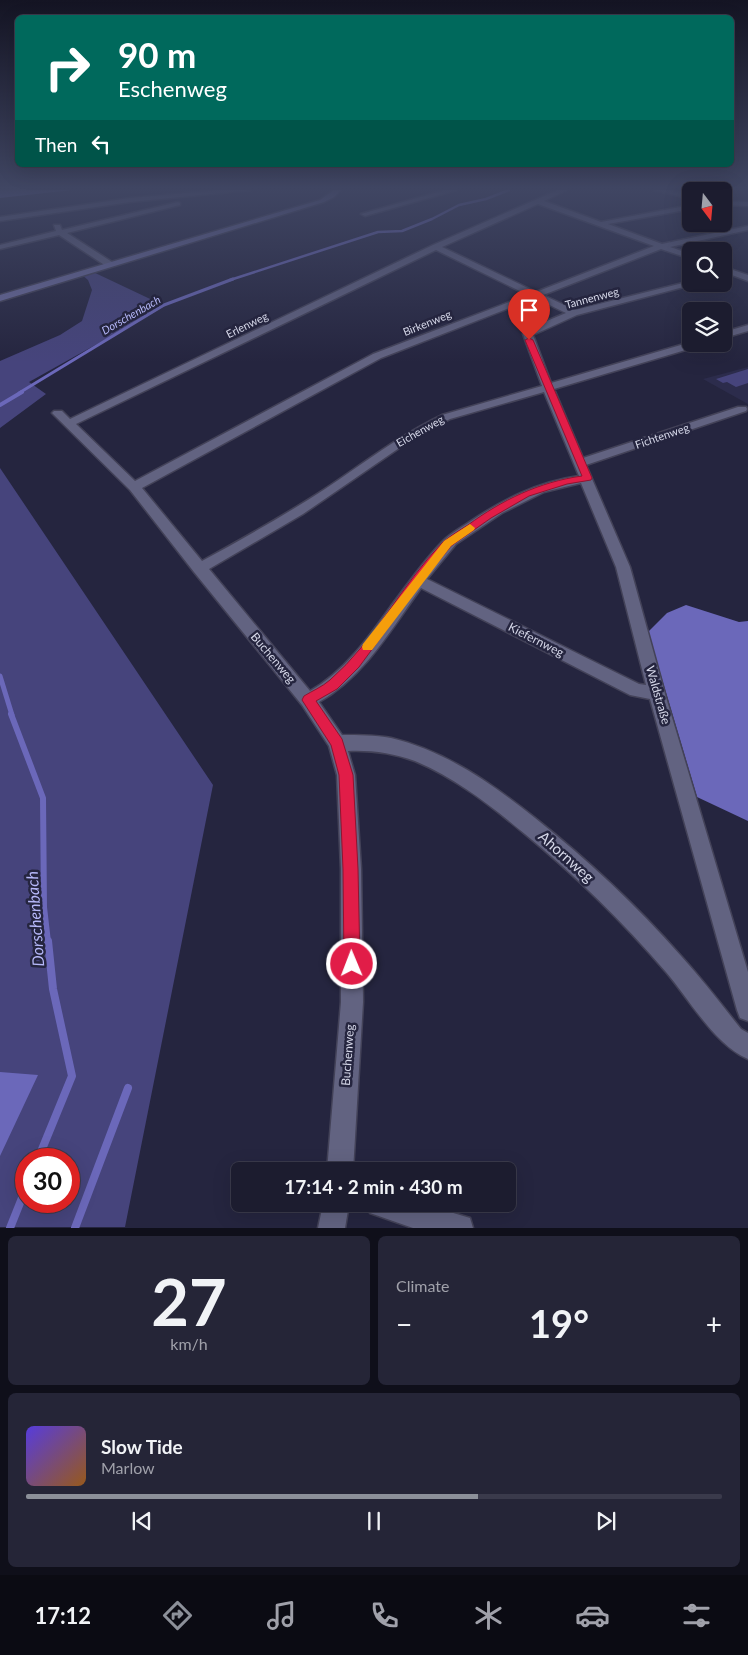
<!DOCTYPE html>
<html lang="en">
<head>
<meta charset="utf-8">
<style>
  body { margin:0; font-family:Lato,sans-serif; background:#252537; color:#f1f3f6; height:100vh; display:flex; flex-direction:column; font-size:19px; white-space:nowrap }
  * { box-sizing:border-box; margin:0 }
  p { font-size:16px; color:#a0a1aa }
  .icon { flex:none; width:28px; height:28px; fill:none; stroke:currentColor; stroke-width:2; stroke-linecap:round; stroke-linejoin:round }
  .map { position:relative; height:1228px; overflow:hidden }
  .side { display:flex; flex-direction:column; gap:8px; padding:8px; background:#0f0f1a; flex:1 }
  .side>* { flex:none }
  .hud { position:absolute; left:15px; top:15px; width:719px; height:152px; border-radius:8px; box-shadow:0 5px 20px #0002,0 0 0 1px #3a3a4b; background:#00695c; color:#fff; overflow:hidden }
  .needle { width:32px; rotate:164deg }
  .fabs { position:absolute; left:682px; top:182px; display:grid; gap:10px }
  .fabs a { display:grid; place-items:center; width:50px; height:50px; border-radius:8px; background:#1c1c2f; box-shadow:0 5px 20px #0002,0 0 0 1px #3a3a4b; font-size:25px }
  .speed { position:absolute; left:15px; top:1148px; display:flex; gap:10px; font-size:25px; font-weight:700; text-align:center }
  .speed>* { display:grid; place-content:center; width:65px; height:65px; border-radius:50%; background:#1c1c2f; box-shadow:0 5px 20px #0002,0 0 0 1px #3a3a4b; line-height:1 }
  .speed .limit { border:8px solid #d22; background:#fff; color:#111 }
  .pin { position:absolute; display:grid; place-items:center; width:42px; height:42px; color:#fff; margin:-51px -21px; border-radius:50% 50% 50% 0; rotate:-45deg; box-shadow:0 0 5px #0007 }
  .pin .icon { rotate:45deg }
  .me { position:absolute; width:55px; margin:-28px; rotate:359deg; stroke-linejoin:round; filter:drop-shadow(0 0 4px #0008) }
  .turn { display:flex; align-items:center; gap:18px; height:105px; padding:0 20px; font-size:22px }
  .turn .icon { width:65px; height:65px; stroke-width:2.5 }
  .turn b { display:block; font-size:35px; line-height:42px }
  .then { display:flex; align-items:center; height:48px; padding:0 20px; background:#0003; gap:10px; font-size:19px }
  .big { font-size:38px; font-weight:700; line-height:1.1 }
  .side .card { flex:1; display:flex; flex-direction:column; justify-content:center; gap:8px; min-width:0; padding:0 18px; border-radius:8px; background:#252537 }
  .side .dial { align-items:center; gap:0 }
  .dial b { font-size:65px; line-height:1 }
  .song { display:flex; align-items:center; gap:15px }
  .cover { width:60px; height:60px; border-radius:8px; background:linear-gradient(135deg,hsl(250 70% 55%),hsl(30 70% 35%)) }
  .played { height:5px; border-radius:2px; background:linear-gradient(90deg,#8c9099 65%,#3a3a4b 65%) }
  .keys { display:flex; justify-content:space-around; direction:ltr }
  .heat { display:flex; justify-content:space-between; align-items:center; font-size:28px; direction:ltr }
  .side .tiles { flex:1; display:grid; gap:8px; grid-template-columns:1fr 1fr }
  .card:last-child { grid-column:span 2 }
  .trip { position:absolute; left:231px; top:1162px; width:285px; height:50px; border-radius:8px; background:#1c1c2f; box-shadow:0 5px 20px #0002,0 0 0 1px #3a3a4b; font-weight:700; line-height:50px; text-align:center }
  .menu { display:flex; height:80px; justify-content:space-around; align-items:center; background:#0b0b13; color:#a0a1aa }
  .menu .icon { width:35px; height:35px }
  .menu .on { color:#8c9099 }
  .menu b { font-size:22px; color:#f1f3f6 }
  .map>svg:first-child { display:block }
</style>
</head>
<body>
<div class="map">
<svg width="748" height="1228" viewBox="0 0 748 1228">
  <rect width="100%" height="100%" fill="#25253f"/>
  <path fill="#2c2c4c" d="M748,367V404L703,379Z"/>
  <path fill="#46447c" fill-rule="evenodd" d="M91,271L165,306L29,382L46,394L0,428V361L60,335L82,321L92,290L88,280L81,274Z
    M748,369V383L736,387L727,382L723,383L716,379Z
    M0,468L213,785L125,1227H0ZM26,1159H69V1201H26Z"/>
  <path fill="#6b68ba" d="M0,190H72L0,198Z
    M686,605L739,622L748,621V821L697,797L648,632L667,613Z
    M0,1072L38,1075L0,1156Z"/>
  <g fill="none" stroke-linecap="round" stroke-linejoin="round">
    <path stroke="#6b68ba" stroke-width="2.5" d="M230,280L378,232L402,231L432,219L459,205L486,199L509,190"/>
    <path stroke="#6b68ba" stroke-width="3" d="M19,393L164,305L233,279"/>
    <path stroke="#6b68ba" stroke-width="4" d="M0,405L22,392"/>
    <path stroke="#6b68ba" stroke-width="5" d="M0,676L12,715"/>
    <path stroke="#6b68ba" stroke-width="6" d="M11,714L43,798L44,907L48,942"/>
    <path stroke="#6b68ba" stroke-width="8" d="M38,1159L72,1076L53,989L48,941
      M10,1228L26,1188
      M75,1228L128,1088"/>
    <defs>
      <path id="street" d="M220,190H250L130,202L0,221V217L130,198Z
        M445,190H457L365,216L361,214Z
        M558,190H567L544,201L601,222L691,205V209L608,224L662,244L748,226V230L670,247L691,254V259L661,249L543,295L575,310L691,281V284H695L577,315L533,335L551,383L691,342L701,344L699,346L554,389L583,458L738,407H746L747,409L746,411L586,465L630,567L665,694L748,972V1021L740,1018L737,1010L650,699L630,695L421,588C392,628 364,677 319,702L342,735C358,735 375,735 391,738C446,751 492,784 535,818C588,860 637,906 681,956C702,979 721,1004 741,1029L748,1033V1059C715,1045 689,999 666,972C623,922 576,876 525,834C491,806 456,778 415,761C393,753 371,750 348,751L355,775L361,869L363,1002L353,1171H327L341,1002V869L337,775L329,746L302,705L194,572L130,490L52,413L54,411H62L70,419L433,245ZM538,204L654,246L536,292L442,247ZM436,250L528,295L373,354L135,481L76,424ZM535,298L566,313L530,328L523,334L542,386L442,415C400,435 364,463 325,489C285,515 244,538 202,561L142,488L381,358ZM544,392L579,476C537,482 502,500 468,523C459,529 450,534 443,541C423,561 408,584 391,606C369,637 344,672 310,691L209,569L303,514L405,444L435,427L450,419ZM581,483L616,567L646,685L639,684L427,579L456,544L502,513L544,492Z
        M654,190H668L691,195V199Z
        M718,190H724V191H718Z
        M724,201L748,202V206L724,205Z
        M178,202L180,203V205L67,233L112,262V266H106L59,235L0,249V245L56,231L54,225H60L62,230Z
        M724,267L748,275V281L724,272Z
        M748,325V331L724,338V332Z
        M323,1204H349L345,1228H318Z
        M366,1204H423L470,1218L473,1228H413L370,1213Z"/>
      <path id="secondary" d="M334,190H341L334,197L324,202L0,301V295L320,200Z"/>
    </defs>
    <use href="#street" stroke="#434258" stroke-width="3"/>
    <use href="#secondary" stroke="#434258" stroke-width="3"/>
    <use href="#street" fill="#626381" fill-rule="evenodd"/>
    <use href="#secondary" fill="#6c6c9e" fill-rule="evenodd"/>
  </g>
  <linearGradient id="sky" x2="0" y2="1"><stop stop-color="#141423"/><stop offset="0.52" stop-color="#404663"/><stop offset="1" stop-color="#404663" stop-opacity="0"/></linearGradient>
  <rect width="748" height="362" fill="url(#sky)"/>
  <path fill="#e11d48" stroke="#92132f" d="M529,338L533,340L592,478L591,480L567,484L529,496L491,518L451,546L421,583L359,667L337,689L316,701L342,739L353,775L358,869L360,964L358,970L352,973L346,970L344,964L343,869L339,775L331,745L302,700L304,696C312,691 322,687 330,680C375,641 401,585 443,542C450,536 460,530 468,525C502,500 539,482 582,476L525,340Z"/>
  <path fill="#f59e0b" d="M470,524L475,528L474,530L451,546L372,650H363L362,647L363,644L444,541Z"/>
  <g text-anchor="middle" stroke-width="5" stroke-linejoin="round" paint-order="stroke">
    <g font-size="11" fill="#d7d9ea" stroke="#25253f">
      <text transform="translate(592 298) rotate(-15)" y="4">Tannenweg</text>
      <text transform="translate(427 323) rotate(-22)" y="4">Birkenweg</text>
      <text transform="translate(247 325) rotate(-26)" y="4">Erlenweg</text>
      <text transform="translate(420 431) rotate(-29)" y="4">Eichenweg</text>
      <text transform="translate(662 436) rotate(-19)" y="4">Fichtenweg</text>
    </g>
    <g font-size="11" font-style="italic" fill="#b6b8f9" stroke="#25253f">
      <text transform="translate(131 315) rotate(-30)" y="4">Dorschenbach</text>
    </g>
    <g font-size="12" fill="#d7d9ea" stroke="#25253f">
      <text transform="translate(536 640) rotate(27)" y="4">Kiefernweg</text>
      <text transform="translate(273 658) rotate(50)" y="4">Buchenweg</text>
      <text transform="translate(658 695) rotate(74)" y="4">Waldstraße</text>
      <text transform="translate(348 1055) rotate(-86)" y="4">Buchenweg</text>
    </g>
    <g font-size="15" fill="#d7d9ea" stroke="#25253f">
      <text transform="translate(566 857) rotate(42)" y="5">Ahornweg</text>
    </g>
    <g font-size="16" font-style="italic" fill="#b6b8f9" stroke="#25253f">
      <text transform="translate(35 919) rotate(-94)" y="6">Dorschenbach</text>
    </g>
  </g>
</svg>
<div class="fabs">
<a><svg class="needle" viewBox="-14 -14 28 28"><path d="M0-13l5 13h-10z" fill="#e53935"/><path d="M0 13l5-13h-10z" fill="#a0a1aa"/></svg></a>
<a><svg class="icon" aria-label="search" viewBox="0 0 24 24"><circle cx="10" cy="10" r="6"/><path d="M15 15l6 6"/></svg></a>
<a><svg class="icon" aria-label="layers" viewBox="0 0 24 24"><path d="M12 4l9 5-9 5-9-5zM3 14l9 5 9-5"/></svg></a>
</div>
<div class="speed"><div class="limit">30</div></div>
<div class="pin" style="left:529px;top:340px;background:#d93025"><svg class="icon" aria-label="arrive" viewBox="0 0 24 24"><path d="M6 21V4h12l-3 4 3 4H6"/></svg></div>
<svg class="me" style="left:352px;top:964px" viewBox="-20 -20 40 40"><circle r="17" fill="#e11d48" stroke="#fff" stroke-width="3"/><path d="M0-11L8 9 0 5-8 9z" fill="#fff"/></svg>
<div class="trip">17:14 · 2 min · 430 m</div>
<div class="hud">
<div class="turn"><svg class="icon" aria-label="right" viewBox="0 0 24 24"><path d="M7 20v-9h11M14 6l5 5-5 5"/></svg><div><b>90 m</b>Eschenweg</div></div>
<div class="then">Then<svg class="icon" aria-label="left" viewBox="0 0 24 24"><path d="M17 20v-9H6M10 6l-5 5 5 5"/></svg></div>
</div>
</div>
<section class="side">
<div class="tiles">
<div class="card dial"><b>27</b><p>km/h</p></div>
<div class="card"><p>Climate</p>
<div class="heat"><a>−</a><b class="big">19°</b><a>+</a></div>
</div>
<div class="card">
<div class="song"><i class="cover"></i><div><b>Slow Tide</b><p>Marlow</p></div></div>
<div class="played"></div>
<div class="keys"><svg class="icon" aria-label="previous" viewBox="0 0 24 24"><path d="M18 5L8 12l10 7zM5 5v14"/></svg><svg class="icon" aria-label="pause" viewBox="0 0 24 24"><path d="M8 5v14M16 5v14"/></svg><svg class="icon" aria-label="next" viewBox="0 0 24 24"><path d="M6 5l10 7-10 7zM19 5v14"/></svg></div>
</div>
</div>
</section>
<nav class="menu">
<b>17:12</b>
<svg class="icon on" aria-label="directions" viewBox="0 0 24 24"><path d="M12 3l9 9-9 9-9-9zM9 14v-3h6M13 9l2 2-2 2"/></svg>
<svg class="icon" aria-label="music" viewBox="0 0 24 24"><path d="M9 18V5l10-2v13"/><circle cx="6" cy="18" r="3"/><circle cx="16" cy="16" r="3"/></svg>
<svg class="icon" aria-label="phone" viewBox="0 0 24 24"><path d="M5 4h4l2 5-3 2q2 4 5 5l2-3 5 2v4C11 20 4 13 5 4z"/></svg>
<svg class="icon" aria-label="climate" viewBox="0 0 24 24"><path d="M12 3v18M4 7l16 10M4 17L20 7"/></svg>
<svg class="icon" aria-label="car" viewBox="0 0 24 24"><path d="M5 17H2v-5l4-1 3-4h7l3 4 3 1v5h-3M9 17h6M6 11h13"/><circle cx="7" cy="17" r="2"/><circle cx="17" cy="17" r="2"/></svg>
<svg class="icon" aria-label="filters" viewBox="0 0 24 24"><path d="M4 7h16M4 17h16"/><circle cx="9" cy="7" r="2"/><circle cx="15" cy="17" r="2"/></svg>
</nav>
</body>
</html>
